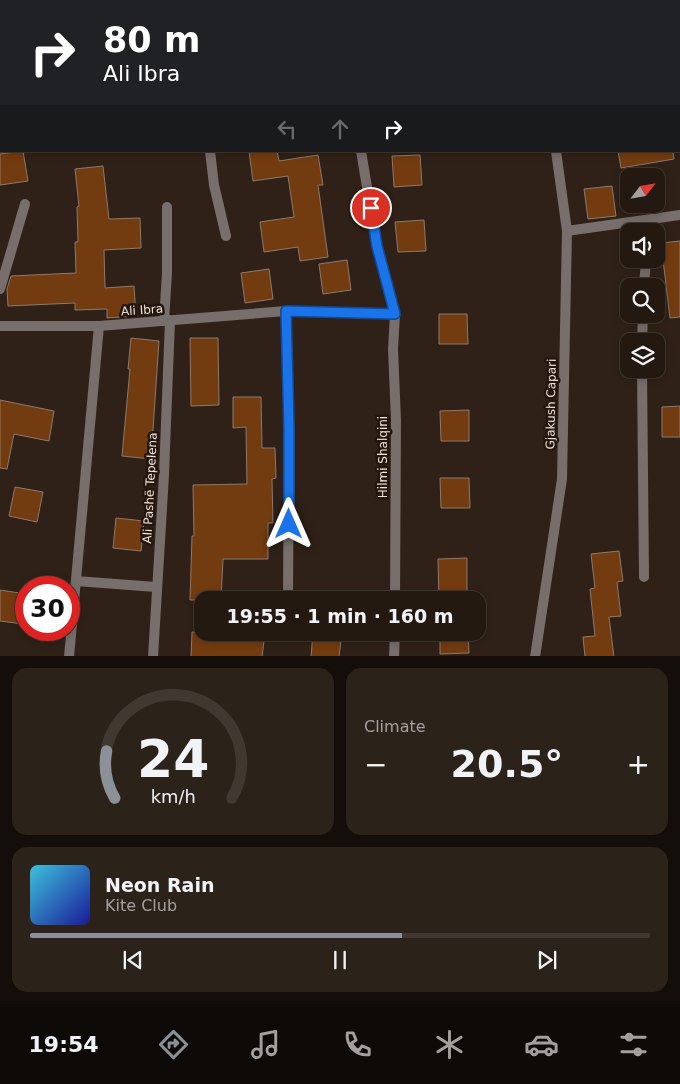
<!DOCTYPE html>
<html lang="en">
<head>
<meta charset="utf-8">
<style>
  body { margin:0; font-family:"DejaVu Sans",sans-serif; background:#2b221a; color:#f1f3f6; height:100vh; display:flex; flex-direction:column; font-size:19px; white-space:nowrap }
  * { box-sizing:border-box; margin:0 }
  p { font-size:16px; color:#a3a09f }
  .icon { flex:none; width:28px; height:28px; fill:none; stroke:currentColor; stroke-width:2; stroke-linecap:round; stroke-linejoin:round }
  .map { position:relative; height:656px; overflow:hidden }
  .details { display:flex; flex-direction:column; gap:12px; padding:12px; background:#130e09; flex:1 }
  .details>* { flex:none }
  .hud { position:absolute; left:0px; top:0px; width:680px; height:152px; box-shadow:0 2px 8px #0003,0 0 0 1px #403831; background:#202124; color:#fff; overflow:hidden }
  .needle { width:32px; rotate:59deg }
  .controls { position:absolute; left:620px; top:168px; display:grid; gap:10px }
  .controls a { display:grid; place-items:center; width:45px; height:45px; border-radius:10px; background:#231911; box-shadow:0 2px 8px #0003,0 0 0 1px #403831; font-size:25px }
  .speed { position:absolute; left:15px; top:576px; display:flex; gap:10px; font-size:25px; font-weight:700; text-align:center }
  .speed>* { display:grid; place-content:center; width:65px; height:65px; border-radius:50%; background:#231911; box-shadow:0 2px 8px #0003,0 0 0 1px #403831; line-height:1 }
  .speed .limit { border:8px solid #d22; background:#fff; color:#111 }
  .pin { position:absolute; display:grid; place-items:center; width:42px; height:42px; color:#fff; margin:-21px; border:2px solid #fff; border-radius:50%; box-shadow:0 1px 5px #0007 }
  .me { position:absolute; width:55px; margin:-28px; rotate:0deg; stroke-linejoin:round; filter:drop-shadow(0 0 4px #0008) }
  .turn { display:flex; align-items:center; gap:18px; height:105px; padding:0 20px; font-size:22px }
  .turn .icon { width:65px; height:65px; stroke-width:2.5 }
  .turn b { display:block; font-size:35px; line-height:42px }
  .lanes { display:flex; align-items:center; height:48px; padding:0 20px; background:#0003; justify-content:center; gap:25px; direction:ltr }
  .lanes .off { opacity:.35 }
  .big { font-size:38px; font-weight:700; line-height:1.1 }
  .details .card { flex:1; display:flex; flex-direction:column; justify-content:center; gap:8px; min-width:0; padding:0 18px; border-radius:15px; background:#2b221a }
  .details .dial { align-items:center; gap:0 }
  .dial svg { height:130px; overflow:visible; fill:none; stroke:#403831; stroke-width:7; stroke-linecap:round; text-anchor:middle }
  .dial text { fill:#f1f3f6; stroke:none }
  .song { display:flex; align-items:center; gap:15px }
  .cover { width:60px; height:60px; border-radius:8px; background:linear-gradient(135deg,hsl(190 70% 55%),hsl(240 70% 35%)) }
  .played { height:5px; border-radius:2px; background:linear-gradient(90deg,#8c9099 60%,#403831 60%) }
  .keys { display:flex; justify-content:space-around; direction:ltr }
  .heat { display:flex; justify-content:space-between; align-items:center; font-size:28px; direction:ltr }
  .details .tiles { flex:1; display:grid; gap:12px; grid-template-columns:1fr 1fr }
  .card:last-child { grid-column:span 2 }
  .trip { position:absolute; left:194px; top:591px; width:292px; height:50px; border-radius:15px; background:#231911; box-shadow:0 2px 8px #0003,0 0 0 1px #403831; font-weight:700; line-height:50px; text-align:center }
  .dock { display:flex; height:80px; justify-content:space-around; align-items:center; background:#0e0a07; color:#a3a09f }
  .dock .icon { width:35px; height:35px }
  .dock .active { color:#8c9099 }
  .dock b { font-size:22px; color:#f1f3f6 }
  .map>svg:first-child { display:block }
</style>
</head>
<body>
<div class="map">
<svg width="680" height="657" viewBox="0 0 680 657">
  <rect width="100%" height="100%" fill="#2f2117"/>
  <path fill="#733b10" stroke="#8c7a6e" d="M23,151L28,181L0,185V154Z
    M249,151H277L279,161L318,155L323,185H318L328,257L300,261L298,247L264,252L260,222L294,217L288,176L253,181Z
    M618,151H673L674,159L621,168Z
    M420,155L422,185L394,187L392,156Z
    M103,166L109,219L140,218L141,248L104,250L105,288L134,286L136,316L107,318V309L75,310V303L8,306L7,289L11,276L76,273L75,242H78L77,207L79,206L75,169Z
    M612,186L616,216L588,219L584,189Z
    M424,220L426,251L398,252L395,222Z
    M680,241V317L670,318L661,243Z
    M347,260L351,290L323,294L319,264Z
    M269,269L273,299L245,303L241,273Z
    M439,314H467L468,344H439Z
    M131,338L159,341L151,459L122,456L130,369H128Z
    M190,338H218L219,405L191,406Z
    M233,397H261L262,448H275L276,478L272,479L273,523H268V559H223L221,600H190L192,536H194L193,485L247,484L246,427L233,428Z
    M0,400L54,411L49,441L14,434L7,469L0,468Z
    M680,406V437H662V407Z
    M469,410V441H441L440,411Z
    M440,478H469L470,508H441Z
    M15,487L43,492L37,522L9,516Z
    M116,518L144,521L141,551L113,548Z
    M619,551L623,581L617,582L621,616L609,617L614,657H585L583,637L595,636L590,589L595,588L591,554Z
    M467,558V600H439L438,559Z
    M0,590L26,594L23,624L0,621Z
    M192,632H222V637L264,641L262,657H191Z
    M313,632H342L339,657H311Z
    M440,632H468L469,653L440,654Z"/>
  <g fill="none" stroke-linecap="round" stroke-linejoin="round">
    <path stroke="#786e6c" stroke-width="10" d="M77,0V1
      M195,0V1
      M341,0V1
      M533,0V1
      M210,151L214,185L226,236
      M361,151L377,247L395,314L393,349L396,420L395,600
      M567,231L680,215
      M647,231V220
      M644,286L646,259
      M0,289L25,204
      M286,311L289,429L288,600
      M164,321L167,273V207
      M0,326H99L286,311L395,314
      M642,341L643,314
      M642,369L644,577
      M76,581L156,587
      M69,657L99,326
      M153,657L164,475L170,320
      M394,657L395,632
      M535,657L562,479L567,231L556,151"/>
  </g>
  <g fill="none" stroke-linecap="round" stroke-linejoin="round">
    <defs>
      <path id="route" d="M289,524V429L286,311L395,314L377,246L371,208"/>
    </defs>
    <use href="#route" stroke="#114b97" stroke-width="12"/>
    <use href="#route" stroke="#1a73e8" stroke-width="9"/>
  </g>
  <g text-anchor="middle" stroke-width="5" stroke-linejoin="round" paint-order="stroke">
    <g font-size="12" fill="#eee4de" stroke="#25170e">
      <text transform="translate(142 310) rotate(-4)" y="4">Ali Ibra</text>
      <text transform="translate(551 404) rotate(-89)" y="4">Gjakush Capari</text>
      <text transform="translate(383 457) rotate(-90)" y="4">Hilmi Shalqini</text>
      <text transform="translate(150 488) rotate(-87)" y="4">Ali Pashë Tepelena</text>
    </g>
  </g>
</svg>
<div class="controls">
<a><svg class="needle" viewBox="-14 -14 28 28"><path d="M0-13l5 13h-10z" fill="#e53935"/><path d="M0 13l5-13h-10z" fill="#a3a09f"/></svg></a>
<a><svg class="icon" aria-label="sound" viewBox="0 0 24 24"><path d="M4 9h4l5-4v14l-5-4H4zM17 9q2 3 0 6"/></svg></a>
<a><svg class="icon" aria-label="search" viewBox="0 0 24 24"><circle cx="10" cy="10" r="6"/><path d="M15 15l6 6"/></svg></a>
<a><svg class="icon" aria-label="layers" viewBox="0 0 24 24"><path d="M12 4l9 5-9 5-9-5zM3 14l9 5 9-5"/></svg></a>
</div>
<div class="speed"><div class="limit">30</div></div>
<div class="pin" style="left:371px;top:208px;background:#d93025"><svg class="icon" aria-label="arrive" viewBox="0 0 24 24"><path d="M6 21V4h12l-3 4 3 4H6"/></svg></div>
<svg class="me" style="left:289px;top:524px" viewBox="-20 -20 40 40"><path d="M0-17L14 15 0 8-14 15z" fill="#1a73e8" stroke="#fff" stroke-width="4"/></svg>
<div class="trip">19:55 · 1 min · 160 m</div>
<div class="hud">
<div class="turn"><svg class="icon" aria-label="right" viewBox="0 0 24 24"><path d="M7 20v-9h11M14 6l5 5-5 5"/></svg><div><b>80 m</b>Ali Ibra</div></div>
<div class="lanes"><svg class="icon off" aria-label="left" viewBox="0 0 24 24"><path d="M17 20v-9H6M10 6l-5 5 5 5"/></svg><svg class="icon off" aria-label="ahead" viewBox="0 0 24 24"><path d="M12 20V5M6 11l6-6 6 6"/></svg><svg class="icon" aria-label="right" viewBox="0 0 24 24"><path d="M7 20v-9h11M14 6l5 5-5 5"/></svg></div>
</div>
</div>
<section class="details">
<div class="tiles">
<div class="card dial"><svg viewBox="0 0 100 80">
<path d="M14 69A42 42 0 1 1 86 69"/>
<path d="M14 69A42 42 0 0 1 9 40" stroke="#8c9099"/>
<text x="50" y="56" font-size="32" font-weight="700">24</text>
<text x="50" y="72" font-size="11">km/h</text>
</svg></div>
<div class="card"><p>Climate</p>
<div class="heat"><a>−</a><b class="big">20.5°</b><a>+</a></div>
</div>
<div class="card">
<div class="song"><i class="cover"></i><div><b>Neon Rain</b><p>Kite Club</p></div></div>
<div class="played"></div>
<div class="keys"><svg class="icon" aria-label="previous" viewBox="0 0 24 24"><path d="M18 5L8 12l10 7zM5 5v14"/></svg><svg class="icon" aria-label="pause" viewBox="0 0 24 24"><path d="M8 5v14M16 5v14"/></svg><svg class="icon" aria-label="next" viewBox="0 0 24 24"><path d="M6 5l10 7-10 7zM19 5v14"/></svg></div>
</div>
</div>
</section>
<nav class="dock">
<b>19:54</b>
<svg class="icon active" aria-label="directions" viewBox="0 0 24 24"><path d="M12 3l9 9-9 9-9-9zM9 14v-3h6M13 9l2 2-2 2"/></svg>
<svg class="icon" aria-label="music" viewBox="0 0 24 24"><path d="M9 18V5l10-2v13"/><circle cx="6" cy="18" r="3"/><circle cx="16" cy="16" r="3"/></svg>
<svg class="icon" aria-label="phone" viewBox="0 0 24 24"><path d="M5 4h4l2 5-3 2q2 4 5 5l2-3 5 2v4C11 20 4 13 5 4z"/></svg>
<svg class="icon" aria-label="climate" viewBox="0 0 24 24"><path d="M12 3v18M4 7l16 10M4 17L20 7"/></svg>
<svg class="icon" aria-label="car" viewBox="0 0 24 24"><path d="M5 17H2v-5l4-1 3-4h7l3 4 3 1v5h-3M9 17h6M6 11h13"/><circle cx="7" cy="17" r="2"/><circle cx="17" cy="17" r="2"/></svg>
<svg class="icon" aria-label="filters" viewBox="0 0 24 24"><path d="M4 7h16M4 17h16"/><circle cx="9" cy="7" r="2"/><circle cx="15" cy="17" r="2"/></svg>
</nav>
</body>
</html>
